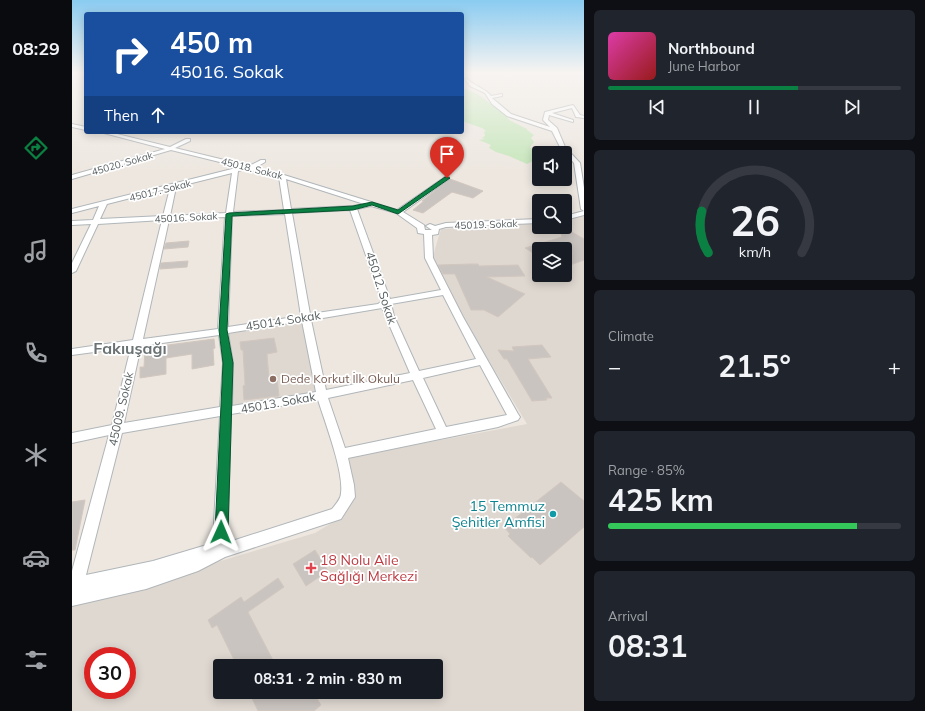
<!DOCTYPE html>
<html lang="en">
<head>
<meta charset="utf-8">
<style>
  body { margin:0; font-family:Mulish,sans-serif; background:#20242c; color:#f1f3f6; height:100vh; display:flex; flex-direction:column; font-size:15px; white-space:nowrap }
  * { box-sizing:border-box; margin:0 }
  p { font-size:13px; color:#9ea1a6 }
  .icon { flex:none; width:22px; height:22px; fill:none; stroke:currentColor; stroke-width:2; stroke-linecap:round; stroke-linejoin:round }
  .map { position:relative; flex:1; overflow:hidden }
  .drawer { display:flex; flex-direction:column; gap:10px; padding:10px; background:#0d0f14; width:341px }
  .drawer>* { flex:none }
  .guide { position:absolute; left:12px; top:12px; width:380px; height:122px; border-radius:4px; box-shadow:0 2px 10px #0003; background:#1a4fa0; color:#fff; overflow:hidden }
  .fabs { position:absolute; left:460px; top:146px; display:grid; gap:8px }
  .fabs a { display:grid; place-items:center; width:40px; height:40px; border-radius:4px; background:#171b24; box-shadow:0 2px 10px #0003; font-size:20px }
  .speed { position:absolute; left:12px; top:647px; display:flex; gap:8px; font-size:20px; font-weight:700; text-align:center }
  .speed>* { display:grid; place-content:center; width:52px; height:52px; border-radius:50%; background:#171b24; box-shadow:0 2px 10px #0003; line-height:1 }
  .speed .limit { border:6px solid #d22; background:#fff; color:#111 }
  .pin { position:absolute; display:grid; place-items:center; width:34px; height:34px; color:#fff; margin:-41px -17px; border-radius:50% 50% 50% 0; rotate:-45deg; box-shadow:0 0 4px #0007 }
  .pin .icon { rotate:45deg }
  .me { position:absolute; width:44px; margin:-22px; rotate:1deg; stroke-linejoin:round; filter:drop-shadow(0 0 3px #0008) }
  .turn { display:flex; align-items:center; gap:14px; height:84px; padding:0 20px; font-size:18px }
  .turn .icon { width:52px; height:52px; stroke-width:2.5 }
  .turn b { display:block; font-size:28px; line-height:34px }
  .then { display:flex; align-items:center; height:38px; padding:0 20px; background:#0003; gap:8px; font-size:15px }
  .big { font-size:30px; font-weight:700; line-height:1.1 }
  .drawer .tile { flex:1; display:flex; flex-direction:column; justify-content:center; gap:6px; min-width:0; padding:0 14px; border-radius:6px; background:#20242c }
  .drawer .dial { align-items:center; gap:0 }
  .dial svg { height:104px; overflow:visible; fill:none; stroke:#363941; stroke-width:7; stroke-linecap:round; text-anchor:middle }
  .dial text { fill:#f1f3f6; stroke:none }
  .song { display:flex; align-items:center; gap:12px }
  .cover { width:48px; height:48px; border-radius:6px; background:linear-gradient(135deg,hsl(320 70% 55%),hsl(0 70% 35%)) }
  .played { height:4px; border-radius:2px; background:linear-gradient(90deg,#0b8043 65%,#363941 65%) }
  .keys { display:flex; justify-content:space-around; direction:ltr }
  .heat { display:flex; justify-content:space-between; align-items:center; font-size:22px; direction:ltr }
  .charge { height:6px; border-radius:3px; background:linear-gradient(90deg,#34c759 85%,#363941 0) }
  .trip { position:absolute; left:141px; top:659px; width:230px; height:40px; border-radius:4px; background:#171b24; box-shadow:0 2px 10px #0003; font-weight:700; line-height:40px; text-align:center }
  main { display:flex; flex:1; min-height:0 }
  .dock { display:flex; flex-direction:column; width:72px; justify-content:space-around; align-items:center; background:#090b0e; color:#9ea1a6 }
  .dock .icon { width:28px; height:28px }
  .dock .active { color:#0b8043 }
  .dock b { font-size:18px; color:#f1f3f6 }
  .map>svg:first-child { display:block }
</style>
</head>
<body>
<main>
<nav class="dock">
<b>08:29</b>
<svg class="icon active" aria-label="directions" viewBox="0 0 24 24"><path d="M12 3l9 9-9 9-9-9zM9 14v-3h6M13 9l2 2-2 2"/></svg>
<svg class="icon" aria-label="music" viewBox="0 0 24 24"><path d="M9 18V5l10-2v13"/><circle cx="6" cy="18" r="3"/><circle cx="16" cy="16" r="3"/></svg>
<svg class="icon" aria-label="phone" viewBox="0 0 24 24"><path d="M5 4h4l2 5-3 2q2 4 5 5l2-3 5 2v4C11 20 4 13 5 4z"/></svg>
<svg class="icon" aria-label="climate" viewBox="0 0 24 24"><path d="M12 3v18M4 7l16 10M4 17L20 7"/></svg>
<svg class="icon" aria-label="car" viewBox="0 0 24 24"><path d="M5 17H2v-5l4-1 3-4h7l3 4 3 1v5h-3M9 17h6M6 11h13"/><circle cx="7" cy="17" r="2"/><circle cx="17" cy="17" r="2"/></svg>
<svg class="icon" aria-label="filters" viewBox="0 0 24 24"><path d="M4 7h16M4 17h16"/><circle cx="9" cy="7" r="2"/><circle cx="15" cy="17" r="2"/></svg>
</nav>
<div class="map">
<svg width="512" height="711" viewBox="0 0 512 711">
  <rect width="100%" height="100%" fill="#ede7e0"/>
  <path fill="#dfd8d1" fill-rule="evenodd" d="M512,215V711H0V605L243,533L268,518L280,475L277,457L455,424L388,313L361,259L363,249L369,229L467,223V227H493V220ZM467,249H493V275H467ZM21,656H55V690H21ZM148,666H364V692H148Z
    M234,318L250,395L154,412L151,331Z"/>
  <path fill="#c6e6bb" d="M390,88L404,93L433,114L437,120L455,129V130L462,135L459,138L462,142L458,147L462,151L461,152L467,156V160L465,159L455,164L437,156L424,152L417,148L419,145L407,140L413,139L410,138L413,136L412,132L414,131L410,128L390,121Z"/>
  <path fill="#cac4c0" stroke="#d2c7bf" d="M378,179L411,191L401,198L380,192L351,213L341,210L352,201H350Z
    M493,228L512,239V260L493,267V249H467V257L453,248L490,237L488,230Z
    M117,241L116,247L92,249L94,243Z
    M116,261L115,267L88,269L89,263Z
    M399,264H406L407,266L446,265L453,276L415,277L453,294L426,317L412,310H399L383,274H371L366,265Z
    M202,338L205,352L195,354L197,378L205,377L207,396L172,400L171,386L173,385L171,350H169L168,342Z
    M142,339L143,348L141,349L142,365L120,369V354L94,358V374L68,378V367H72L73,348Z
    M470,345L479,357L456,359L480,398H474L475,400L460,401L435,359H432L426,350L442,351L440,347Z
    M489,482L512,501V527L468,565L460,557L459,558L436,536L438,534L432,527Z
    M13,500L3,550H0V502Z
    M243,550L256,571L234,586L221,564Z
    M206,578L212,587L176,612L204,666H165L145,625L140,628L136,620L169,597L172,602Z
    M177,692H217L219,695L223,692H241L249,705L242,711H186Z"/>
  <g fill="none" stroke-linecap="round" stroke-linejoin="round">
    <defs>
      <path id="minor" d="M393,79H395C402,86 413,88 419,96L430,94V96L420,98L439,114L478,127L471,120L473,112L501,105L508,115L512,116V118L504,117L500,108L480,113L501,120V122L477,115L476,120L485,128L493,147L508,163L512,188V215L493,220V216L512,211L509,209L502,163L488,147L480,131L435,116L420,104L413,93L398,86Z
        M0,124L14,127V130L0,127Z
        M28,132H37L98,147L114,139H118V141L103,148L177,166L189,160H193V162L183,168L212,175L325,210L373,177H377V179L331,212L352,225L353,230H360L354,226L358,224L363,226L374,223L467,219V223L374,227L367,229L366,234L360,235L361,258L391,317L446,414L448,417L446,420L426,427L276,458L282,485L283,497L269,519L153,557L126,571L74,589L0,606V571L37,435L0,443V433L40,425L59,347L0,355V349L61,340L90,220L26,224L4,271L0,273V263L19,224L0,225V221L21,220L27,206L0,213V209L168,167L99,150L0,179V175L93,149ZM170,168L207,177L212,210L161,212L166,171L170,170ZM160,173L154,213L98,216L104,187ZM214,179L292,204L281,206L219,209ZM98,188L91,216L28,219L35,204ZM299,206L324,213L345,228L346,233L352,234L353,258L369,290L318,299L285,209ZM278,210L310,301L306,304L238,314L220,213ZM213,214L229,316L156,327L160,216ZM153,217L146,329L71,339L97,220ZM371,295L404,359L347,371L322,316L319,304ZM310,308L338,373L254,390L239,320ZM230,321L244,392L160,406L161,363L156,333ZM147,335L151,363L148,407L52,423L69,346ZM408,365L435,415L374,427L351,378ZM341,380L364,429L273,448L256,398ZM246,400C253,422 272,472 269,493C269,499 263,505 260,509L157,542L156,522L159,414ZM148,416L142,522L143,544H138L81,561L14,575L50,433Z"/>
    </defs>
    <use href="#minor" stroke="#b1b6b9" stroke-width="2"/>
    <use href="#minor" fill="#fff" fill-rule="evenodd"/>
  </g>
  <linearGradient id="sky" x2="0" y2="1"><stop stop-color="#8acbf1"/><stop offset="0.42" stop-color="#f7f4f1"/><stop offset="1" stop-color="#f7f4f1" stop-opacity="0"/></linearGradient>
  <rect width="512" height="172" fill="url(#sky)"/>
  <path fill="#0b8043" stroke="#07532c" d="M373,177L378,178L326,214L300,205L281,210L160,216L155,330L161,363L156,532L154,537L149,539L145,537L143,532L151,363L147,330L154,214L157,213L281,206L300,202L326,210Z"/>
  <circle fill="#8d6e63" stroke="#fff" stroke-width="1.5" cx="201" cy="379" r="4"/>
  <circle fill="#0f9aa8" stroke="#fff" stroke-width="1.5" cx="481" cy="514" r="4"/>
  <path fill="#e0444e" stroke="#fff" stroke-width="1.5" d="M237 562h4v4h4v4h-4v4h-4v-4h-4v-4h4z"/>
  <g text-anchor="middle" stroke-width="3.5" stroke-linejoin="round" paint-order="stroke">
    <g font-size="10" fill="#596062" stroke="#fff">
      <text transform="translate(50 163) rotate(-16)" y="4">45020. Sokak</text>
      <text transform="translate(180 168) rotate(14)" y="4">45018. Sokak</text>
      <text transform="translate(88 190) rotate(-14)" y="4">45017. Sokak</text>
      <text transform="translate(114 217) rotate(-3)" y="4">45016. Sokak</text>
      <text transform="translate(414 224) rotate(-2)" y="4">45019. Sokak</text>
    </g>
    <g font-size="12" fill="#596062" stroke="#fff">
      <text transform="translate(309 288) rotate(72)" y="4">45012. Sokak</text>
      <text transform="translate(211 321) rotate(-9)" y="4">45014. Sokak</text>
      <text transform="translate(206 403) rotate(-10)" y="4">45013. Sokak</text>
      <text transform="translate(49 409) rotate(-77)" y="4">45009. Sokak</text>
    </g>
    <g font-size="12" fill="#785e54" stroke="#fff" text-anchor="start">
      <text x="209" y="383">Dede Korkut İlk Okulu</text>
    </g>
    <g font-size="14" fill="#0d838f" stroke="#fff" text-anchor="end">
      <text x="473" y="511">15 Temmuz<tspan x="473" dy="16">Şehitler Amfisi</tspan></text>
    </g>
    <g font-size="14" fill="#be3a42" stroke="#fff" text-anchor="start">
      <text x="248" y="565">18 Nolu Aile<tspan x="248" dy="16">Sağlığı Merkezi</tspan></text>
    </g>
    <g font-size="16" font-weight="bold" fill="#6a7274" stroke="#fff">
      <text x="58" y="354">Fakıuşağı</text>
    </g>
  </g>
</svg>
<div class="fabs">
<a><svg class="icon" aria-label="sound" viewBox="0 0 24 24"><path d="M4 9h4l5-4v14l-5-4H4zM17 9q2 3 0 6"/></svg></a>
<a><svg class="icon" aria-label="search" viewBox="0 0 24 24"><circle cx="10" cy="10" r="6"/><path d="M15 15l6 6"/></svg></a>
<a><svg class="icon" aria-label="layers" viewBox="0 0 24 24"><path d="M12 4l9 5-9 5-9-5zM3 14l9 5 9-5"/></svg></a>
</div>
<div class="speed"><div class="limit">30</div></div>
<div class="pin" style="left:375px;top:178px;background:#d93025"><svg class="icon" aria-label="arrive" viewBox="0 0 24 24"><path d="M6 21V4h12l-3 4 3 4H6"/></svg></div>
<svg class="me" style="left:149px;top:532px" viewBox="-20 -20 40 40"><path d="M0-17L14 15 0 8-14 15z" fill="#0b8043" stroke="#fff" stroke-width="4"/></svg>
<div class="trip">08:31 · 2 min · 830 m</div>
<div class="guide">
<div class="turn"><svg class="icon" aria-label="right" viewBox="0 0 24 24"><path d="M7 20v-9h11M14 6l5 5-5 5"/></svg><div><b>450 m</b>45016. Sokak</div></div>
<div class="then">Then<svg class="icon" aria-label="ahead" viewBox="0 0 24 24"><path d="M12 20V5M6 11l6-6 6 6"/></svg></div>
</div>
</div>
<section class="drawer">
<div class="tile">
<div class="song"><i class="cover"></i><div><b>Northbound</b><p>June Harbor</p></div></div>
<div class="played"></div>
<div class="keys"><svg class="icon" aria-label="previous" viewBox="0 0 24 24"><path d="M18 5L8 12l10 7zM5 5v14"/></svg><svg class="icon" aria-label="pause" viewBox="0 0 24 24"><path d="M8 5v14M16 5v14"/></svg><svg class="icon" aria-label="next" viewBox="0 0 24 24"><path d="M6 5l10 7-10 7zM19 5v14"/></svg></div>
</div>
<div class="tile dial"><svg viewBox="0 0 100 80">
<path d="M14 69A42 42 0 1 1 86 69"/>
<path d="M14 69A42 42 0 0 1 9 37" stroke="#0b8043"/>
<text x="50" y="56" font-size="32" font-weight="700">26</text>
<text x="50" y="72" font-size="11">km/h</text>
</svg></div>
<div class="tile"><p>Climate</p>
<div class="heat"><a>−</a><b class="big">21.5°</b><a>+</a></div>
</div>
<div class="tile"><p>Range · 85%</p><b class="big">425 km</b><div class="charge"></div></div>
<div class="tile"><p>Arrival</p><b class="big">08:31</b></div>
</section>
</main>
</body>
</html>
